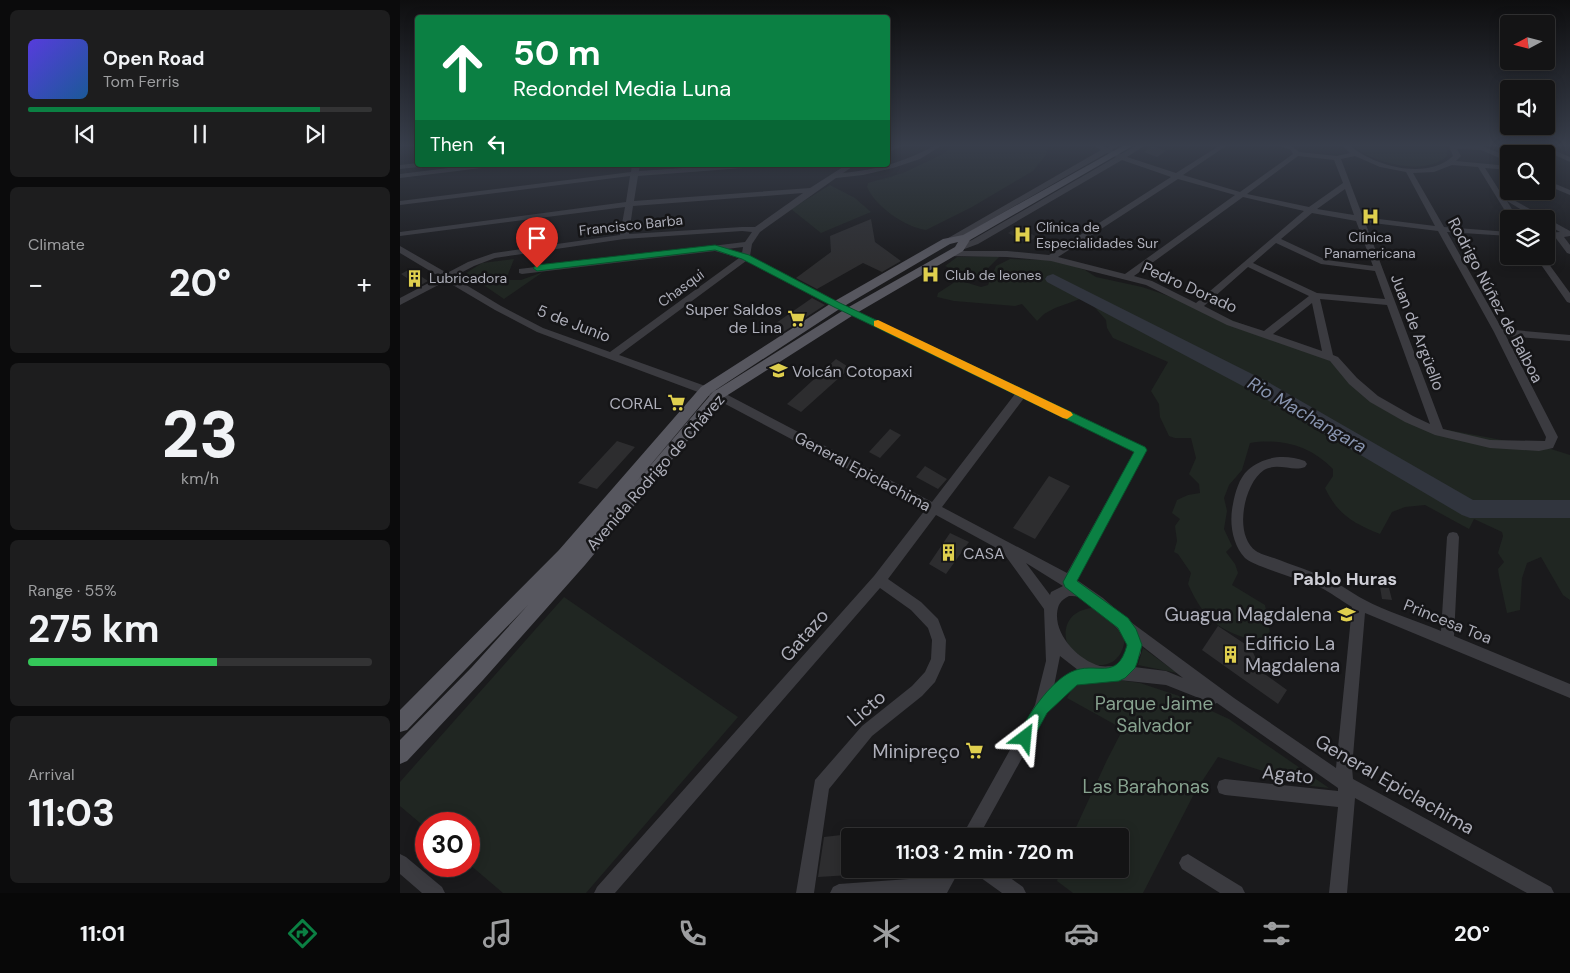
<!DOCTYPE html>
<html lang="en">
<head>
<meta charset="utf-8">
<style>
  body { margin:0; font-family:"DM Sans",sans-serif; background:#1d1d1e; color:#f1f3f6; height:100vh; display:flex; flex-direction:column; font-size:19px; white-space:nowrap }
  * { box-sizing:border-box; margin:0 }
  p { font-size:16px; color:#9d9ea0 }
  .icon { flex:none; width:28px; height:28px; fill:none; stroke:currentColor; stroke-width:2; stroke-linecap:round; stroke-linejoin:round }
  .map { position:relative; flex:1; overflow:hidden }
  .sheet { display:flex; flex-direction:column; gap:10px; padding:10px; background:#0b0b0c; width:400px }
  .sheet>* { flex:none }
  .guide { position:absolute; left:15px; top:15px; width:475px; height:152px; border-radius:5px; box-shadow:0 2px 12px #0003,0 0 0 1px #333334; background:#0b8043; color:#fff; overflow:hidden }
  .needle { width:32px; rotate:263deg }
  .fabs { position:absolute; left:1100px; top:15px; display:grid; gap:10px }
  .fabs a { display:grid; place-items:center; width:55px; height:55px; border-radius:5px; background:#141415; box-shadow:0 2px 12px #0003,0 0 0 1px #333334; font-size:25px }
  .speed { position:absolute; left:15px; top:812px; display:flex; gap:10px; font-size:25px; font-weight:700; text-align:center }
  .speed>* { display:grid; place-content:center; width:65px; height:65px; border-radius:50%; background:#141415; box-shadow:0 2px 12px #0003,0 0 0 1px #333334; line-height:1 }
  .speed .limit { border:8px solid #d22; background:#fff; color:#111 }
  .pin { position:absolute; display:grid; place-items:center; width:42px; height:42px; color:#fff; margin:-51px -21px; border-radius:50% 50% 50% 0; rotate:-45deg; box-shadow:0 0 5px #0007 }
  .pin .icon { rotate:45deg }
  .me { position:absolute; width:55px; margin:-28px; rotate:29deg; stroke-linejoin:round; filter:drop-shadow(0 0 4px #0008) }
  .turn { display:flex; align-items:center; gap:18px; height:105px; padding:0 15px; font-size:22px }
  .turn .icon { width:65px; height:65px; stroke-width:2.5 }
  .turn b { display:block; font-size:35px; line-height:42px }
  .then { display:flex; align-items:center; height:48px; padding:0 15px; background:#0003; gap:10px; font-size:19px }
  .big { font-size:38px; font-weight:700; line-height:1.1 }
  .sheet .widget { flex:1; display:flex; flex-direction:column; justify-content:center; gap:8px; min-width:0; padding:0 18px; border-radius:8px; background:#1d1d1e }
  .sheet .dial { align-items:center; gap:0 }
  .dial b { font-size:65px; line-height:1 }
  .song { display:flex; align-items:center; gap:15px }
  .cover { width:60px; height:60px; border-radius:8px; background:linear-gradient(135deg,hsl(250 70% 55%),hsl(210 70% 35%)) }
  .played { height:5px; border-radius:2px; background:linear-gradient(90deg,#0b8043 85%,#333334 85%) }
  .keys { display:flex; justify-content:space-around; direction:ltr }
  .heat { display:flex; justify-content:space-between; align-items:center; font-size:28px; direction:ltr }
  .charge { height:8px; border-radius:4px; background:linear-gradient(90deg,#34c759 55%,#333334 0) }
  .trip { position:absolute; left:441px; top:828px; width:288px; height:50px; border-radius:5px; background:#141415; box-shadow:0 2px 12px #0003,0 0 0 1px #333334; font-weight:700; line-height:50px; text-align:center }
  .dock { display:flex; height:80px; justify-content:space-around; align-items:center; background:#080808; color:#9d9ea0 }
  .dock .icon { width:35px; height:35px }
  .dock .on { color:#0b8043 }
  .dock b { font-size:22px; color:#f1f3f6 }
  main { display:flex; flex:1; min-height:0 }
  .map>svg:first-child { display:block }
</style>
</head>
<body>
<main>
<section class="sheet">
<div class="widget">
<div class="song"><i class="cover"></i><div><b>Open Road</b><p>Tom Ferris</p></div></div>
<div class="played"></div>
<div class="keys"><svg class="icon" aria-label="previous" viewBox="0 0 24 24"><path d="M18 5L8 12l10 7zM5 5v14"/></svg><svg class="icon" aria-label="pause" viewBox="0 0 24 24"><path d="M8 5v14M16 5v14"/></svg><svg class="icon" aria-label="next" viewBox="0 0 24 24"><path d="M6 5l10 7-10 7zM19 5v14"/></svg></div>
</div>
<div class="widget"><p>Climate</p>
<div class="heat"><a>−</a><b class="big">20°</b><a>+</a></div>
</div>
<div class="widget dial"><b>23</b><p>km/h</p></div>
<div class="widget"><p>Range · 55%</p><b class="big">275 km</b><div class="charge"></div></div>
<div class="widget"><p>Arrival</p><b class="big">11:03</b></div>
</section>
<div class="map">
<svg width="1170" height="893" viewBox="0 0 1170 893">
  <rect width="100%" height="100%" fill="#1a1a1c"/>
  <path fill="#262628" d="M618,227L637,237L626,243L608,233Z"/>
  <path fill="#202622" d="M551,144H648L646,155L633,171L572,207L526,230C505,227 476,207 467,187L468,183L503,173L545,153Z
    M951,144H1043L1047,149V156C1026,177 970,163 951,144Z
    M430,185L455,198L471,212L421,233L391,209Z
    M600,256L579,277L572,279L545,266L557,257Z
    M114,259L107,277L110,280H121L143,272L104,299L66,273L82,263Z
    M610,259L647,260L666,263L685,270L696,277L742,287L760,293L922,354L976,401L1032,427L1151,449L1170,455V600L1163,595L1141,557L1127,563L1122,578L1120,610L1107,613L1099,576L1098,569L1104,562L1098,553L1103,536L1102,532L1074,519L1069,529L1025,505L1005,507L992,512L980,534C953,523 938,515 925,488L933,476V469C910,446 883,438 850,443L842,470L829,485L824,498L827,511L824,529L832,546L826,552L835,564L838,573L832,585L865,605L870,632L858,641C819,632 804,619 788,584L791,573L778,554L774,552L777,541L775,526L780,519L772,513L777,500L788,495L800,493L799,484L789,474L796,458L791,438H775L769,436L760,417L759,404L751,391L768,362L713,338L707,328L706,320L689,301L680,299L655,308L644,314L637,321L622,304L615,306L554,301L537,297L538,293L558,280L581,287L588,285L596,266Z
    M164,597L338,717L186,893H103L69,864V824H26V828L0,806V782Z
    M691,608L700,609L725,638C720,688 655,660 667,625C671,614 680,610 691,608Z
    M743,648L777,673L738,665Z
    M705,678L740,683L779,696L829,719L929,788L911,786L818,757L795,792L743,893H673L657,881L661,869H720V836H672L707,760L723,729L667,698L675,684Z"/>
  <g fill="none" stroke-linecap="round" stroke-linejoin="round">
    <path fill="#31353e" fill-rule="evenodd" d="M653,274L868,382L1073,500H1170V518H1070L1062,515L854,392L647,282L645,279L647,276Z"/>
  </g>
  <path fill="#2d2d2f" d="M753,146L766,151L757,157L744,152Z
    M471,219L475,242L501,261L482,272L463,263L417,289L396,278L431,252L430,236Z
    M10,269L28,281L19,286L1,274Z
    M412,298L425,305L377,336L366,330Z
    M436,359L450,368L401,412L387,404Z
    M490,429L501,435L480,458L469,452Z
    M217,441L235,447L197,489L178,483Z
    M525,466L547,479L538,489L516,477Z
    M649,476L670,486L635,539L613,528Z
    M550,533L569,542L546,574L529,564Z
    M980,587L989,588L992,600L982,599Z
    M818,626L851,648L856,659L852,665L887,690L878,704L802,650Z
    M450,834V875L418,877L424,837Z"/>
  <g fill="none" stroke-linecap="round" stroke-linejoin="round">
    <path fill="#3b3b40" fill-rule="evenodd" d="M499,144H508L488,152V148Z
      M537,144H544L520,159L493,168L463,175L436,178L360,232L352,244L350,256L440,303L745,447L747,450L677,580L703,598L728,620L834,698L936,768L952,607C941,601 931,592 919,587C905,581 853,566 845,558C832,544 829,522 833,504C835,493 839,478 848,470C864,456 885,454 905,461L907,464L905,467C892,472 878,462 864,470C844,483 833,535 856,551C860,554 868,556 874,558C892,565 912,571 930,580C942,585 952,593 963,599C987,612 1015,620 1041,631L1047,537L1049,533L1053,532L1057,533L1059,537L1054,636L1170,684V698L965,613L952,768L953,779L1151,887L1154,893H1127L955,798L947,893H929L938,807L825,795L819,793L817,787L819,781L825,779L938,791V788L817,703L814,704L766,685L719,680L677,685L648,711L579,836H562L635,705L646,661L644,609L602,551L536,515L488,579L521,602L538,619L546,640L545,660L535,682L522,696L472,736L429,789L414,893H396L415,780L462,726L512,686L525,672L531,659L532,640L528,628L511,610L480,588L215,893H194L197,887L474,576L525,510L314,398L137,332L95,310L46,281L0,305V298L40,277L0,253V246L47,273L68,262L94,253L220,235L225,207L0,236V232L226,202L230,176L0,205V201L231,172L232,165H240L239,171L327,165H361L357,167L238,176L234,201L410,188L446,165H455L443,173C477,170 508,161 537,144ZM403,193L355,227H342L229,234L233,206ZM342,231L352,232L345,242L119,269V273L122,274L315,251L339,258L210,352L143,328L101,306L53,277L74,266L95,258L224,239ZM343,247L342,253L327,249ZM346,261L434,307L615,394L532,502L322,392L219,355ZM624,398L734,452L667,573L542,507ZM626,563L663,586L651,592L650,595ZM669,596C673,596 678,596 681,598C693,604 726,632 727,646C728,654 722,660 716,666C711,666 705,667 700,666C679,660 656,637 657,614C658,604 660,601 669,596ZM741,645L783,678L766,671L734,667L741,653ZM660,656L678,670L669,673L654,686Z
      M691,144H699L707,148L713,144H721L712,150L721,154L739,144H747L727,157L776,173L822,144H829L783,175L840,192L893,154L891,150L876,144C885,144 893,145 899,152L937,156L950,153L941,144H948C973,166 1026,181 1053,156L1048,144L1082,146L1109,157V162L1081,150L1057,149L1061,156L1056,161L1109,166V170L1085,168L1101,193L1170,231V236L1164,237L1170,245V254L1167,253L1155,237H1146V233L1160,232L1146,224V219H1137L1107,201L1118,219H1110L1078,167L1052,165L1034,172L1013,173L1044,227L1109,232V236L1047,232L1102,329L1170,335V341L1106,336L1158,437L1153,448L1139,451L1090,448L1035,435L1005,422L970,402L949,384L930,361L827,325L746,285L651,261L607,257L546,256V252L559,251L555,249L556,247L572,240L716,157L707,153L550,243H544L543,241L701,150ZM898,156L934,160L943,183L909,207L847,194ZM955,156L980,167L1006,172L1035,226L963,217L941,159ZM722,160L771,177L649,255L607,251H559L578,244ZM778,179L835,195L725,274L658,257ZM945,189L954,215L917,209ZM843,197L904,211L796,303L752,281L734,276ZM912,213L956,221L973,266L926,260L881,239ZM965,222L1038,231L1094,332L1146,437L1145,441L1090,440L1043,429ZM876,243L921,264L975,271L985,299L917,293L853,263ZM848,267L909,296L864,331L833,321L804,306ZM920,299L987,305L1030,424L1013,416L978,396L957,378L938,357L933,355ZM912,303L922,351L873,334Z
      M1131,144H1139L1170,157V162Z
      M18,163V165H23L19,167L0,169V165Z
      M72,165H94L90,167L0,178V174Z
      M1146,180L1170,190V195L1146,185Z
      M1135,256H1143L1170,293V303L1167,302Z
      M0,854L6,857L42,887L45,893H22L0,874Z
      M788,854L842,887L845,893H820L782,869L779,863L782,857Z
      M541,869H560L547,893H430L433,887L439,884L537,877Z
      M574,869H598L623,887L626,893H602L577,875Z"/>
    <path fill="#57575f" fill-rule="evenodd" d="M726,144H736L570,240L563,251L455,314L323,398L185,565L83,680L7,761L0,764V740L71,668L128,605L7,730L0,732V710L159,550L301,387L433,302L543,239L563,235ZM558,242L555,247L447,308L313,392L232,487L311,393L441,308L550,244Z"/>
  </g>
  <linearGradient id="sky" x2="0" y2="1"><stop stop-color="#0e0e0f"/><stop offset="0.54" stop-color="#383e4b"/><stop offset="1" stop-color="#383e4b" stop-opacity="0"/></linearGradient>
  <rect width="1170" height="269" fill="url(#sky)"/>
  <path fill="#0b8043" stroke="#07532c" d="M315,245L349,255L440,303L745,447L747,450L677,581L728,618L736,629L742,645L737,663L735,668L725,678L719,681L677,685L647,713L630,744L625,746L619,744L617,738C626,717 650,682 671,672C696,660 717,683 727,645L718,628L665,587L663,582L734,452L434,307L342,259L315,250L137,271L133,268L137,265Z"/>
  <path fill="#f59e0b" d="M478,320L671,412L673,415L667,419L663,418L474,326V321Z"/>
  <defs>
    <symbol id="hospital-bare" viewBox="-9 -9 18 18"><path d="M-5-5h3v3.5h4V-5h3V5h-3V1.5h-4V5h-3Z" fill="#dfcf4e" stroke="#151517" stroke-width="2.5" paint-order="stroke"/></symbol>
    <symbol id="building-bare" viewBox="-9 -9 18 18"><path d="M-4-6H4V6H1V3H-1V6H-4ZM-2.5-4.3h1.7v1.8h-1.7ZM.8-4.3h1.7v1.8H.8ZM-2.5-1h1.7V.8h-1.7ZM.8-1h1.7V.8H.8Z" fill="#dfcf4e" stroke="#151517" stroke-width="2.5" paint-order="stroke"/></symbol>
    <symbol id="supermarket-bare" viewBox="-9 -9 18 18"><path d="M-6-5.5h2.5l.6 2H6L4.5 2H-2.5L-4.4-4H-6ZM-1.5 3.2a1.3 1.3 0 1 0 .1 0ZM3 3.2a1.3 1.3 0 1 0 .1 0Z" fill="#dfcf4e" stroke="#151517" stroke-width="2.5" paint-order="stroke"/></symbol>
    <symbol id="school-bare" viewBox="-9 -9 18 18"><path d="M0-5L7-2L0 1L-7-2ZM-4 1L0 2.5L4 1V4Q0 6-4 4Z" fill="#dfcf4e" stroke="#151517" stroke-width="2.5" paint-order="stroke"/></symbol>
  </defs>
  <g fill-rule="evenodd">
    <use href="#hospital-bare" x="958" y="204" width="25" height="25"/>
    <use href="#hospital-bare" x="610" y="222" width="25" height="25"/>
    <use href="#hospital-bare" x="518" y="262" width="25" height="25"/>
    <use href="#building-bare" x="2" y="266" width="25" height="25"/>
    <use href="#supermarket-bare" x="384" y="306" width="25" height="25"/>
    <use href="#school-bare" x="366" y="358" width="25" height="25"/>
    <use href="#supermarket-bare" x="264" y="390" width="25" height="25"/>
    <use href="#building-bare" x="536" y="540" width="25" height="25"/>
    <use href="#school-bare" x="934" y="602" width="25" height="25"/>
    <use href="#building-bare" x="818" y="642" width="25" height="25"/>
    <use href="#supermarket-bare" x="562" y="738" width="25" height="25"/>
  </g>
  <g text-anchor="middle" stroke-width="5" stroke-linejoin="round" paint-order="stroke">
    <g font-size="14" fill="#aeafba" stroke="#151517">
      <text transform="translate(231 225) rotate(-6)" y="5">Francisco Barba</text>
      <text transform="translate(281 288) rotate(-36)" y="5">Chasqui</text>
    </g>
    <g font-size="14" fill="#aeafba" stroke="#151517" text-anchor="start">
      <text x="636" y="232">Clínica de<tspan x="636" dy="16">Especialidades Sur</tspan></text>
      <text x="970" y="242" text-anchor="middle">Clínica<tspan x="970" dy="16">Panamericana</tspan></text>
      <text x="545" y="280">Club de leones</text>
      <text x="29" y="283">Lubricadora</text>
    </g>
    <g font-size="16" fill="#aeafba" stroke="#151517">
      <text transform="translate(790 287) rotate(24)" y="6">Pedro Dorado</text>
      <text transform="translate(1096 300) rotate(62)" y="6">Rodrigo Núñez de Balboa</text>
      <text transform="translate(174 323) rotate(21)" y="6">5 de Junio</text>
      <text transform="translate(1018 332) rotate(69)" y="6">Juan de Argüello</text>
      <text transform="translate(463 471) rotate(28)" y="6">General Epiclachima</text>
      <text transform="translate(255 472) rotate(-49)" y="6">Avenida Rodrigo de Chávez</text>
      <text transform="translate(1048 621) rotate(22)" y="6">Princesa Toa</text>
    </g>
    <g font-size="16" fill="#aeafba" stroke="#151517" text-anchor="end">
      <text x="382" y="315">Super Saldos<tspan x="382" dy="18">de Lina</tspan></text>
      <text x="392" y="377" text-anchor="start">Volcán Cotopaxi</text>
      <text x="262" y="409">CORAL</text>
      <text x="563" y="559" text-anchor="start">CASA</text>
    </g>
    <g font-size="18" font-style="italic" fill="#8995b0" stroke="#151517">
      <text transform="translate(907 415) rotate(30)" y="6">Rio Machangara</text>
    </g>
    <g font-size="18" font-weight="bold" fill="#ceced6" stroke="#151517">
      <text x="945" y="585">Pablo Huras</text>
    </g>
    <g font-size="19" fill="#aeafba" stroke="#151517" text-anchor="end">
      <text x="932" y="621">Guagua Magdalena</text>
      <text x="845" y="650" text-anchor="start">Edificio La<tspan x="845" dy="22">Magdalena</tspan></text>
      <text x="560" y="758">Minipreço</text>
    </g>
    <g font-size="19" fill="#aeafba" stroke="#151517">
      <text transform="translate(404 635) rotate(-49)" y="7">Gatazo</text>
      <text transform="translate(466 708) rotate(-41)" y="7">Licto</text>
      <text transform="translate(888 774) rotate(6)" y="7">Agato</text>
      <text transform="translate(995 784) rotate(30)" y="7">General Epiclachima</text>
    </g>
    <g font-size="19" fill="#87a28f" stroke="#151517">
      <text x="754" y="710">Parque Jaime<tspan x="754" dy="22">Salvador</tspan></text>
      <text x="746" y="793">Las Barahonas</text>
    </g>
  </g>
</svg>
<div class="fabs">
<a><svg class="needle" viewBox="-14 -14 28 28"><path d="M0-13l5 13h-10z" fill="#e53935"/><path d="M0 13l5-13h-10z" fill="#9d9ea0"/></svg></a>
<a><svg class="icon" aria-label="sound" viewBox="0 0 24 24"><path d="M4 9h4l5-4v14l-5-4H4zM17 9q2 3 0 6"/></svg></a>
<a><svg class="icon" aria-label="search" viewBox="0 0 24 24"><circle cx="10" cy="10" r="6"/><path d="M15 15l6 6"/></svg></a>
<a><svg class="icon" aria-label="layers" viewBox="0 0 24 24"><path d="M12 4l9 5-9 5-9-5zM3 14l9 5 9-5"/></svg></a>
</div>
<div class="speed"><div class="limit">30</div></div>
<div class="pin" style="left:137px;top:268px;background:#d93025"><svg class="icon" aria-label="arrive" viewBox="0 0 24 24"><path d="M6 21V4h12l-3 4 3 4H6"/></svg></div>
<svg class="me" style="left:625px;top:738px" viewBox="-20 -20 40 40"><path d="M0-17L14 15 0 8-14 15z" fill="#0b8043" stroke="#fff" stroke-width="4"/></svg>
<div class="trip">11:03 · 2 min · 720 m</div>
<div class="guide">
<div class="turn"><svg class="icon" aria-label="ahead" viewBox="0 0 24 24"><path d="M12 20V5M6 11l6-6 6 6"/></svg><div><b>50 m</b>Redondel Media Luna</div></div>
<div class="then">Then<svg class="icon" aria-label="left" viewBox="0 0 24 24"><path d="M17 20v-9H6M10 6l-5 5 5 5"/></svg></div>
</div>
</div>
</main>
<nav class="dock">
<b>11:01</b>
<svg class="icon on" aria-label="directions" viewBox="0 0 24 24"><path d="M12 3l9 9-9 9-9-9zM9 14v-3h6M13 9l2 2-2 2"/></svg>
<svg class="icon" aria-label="music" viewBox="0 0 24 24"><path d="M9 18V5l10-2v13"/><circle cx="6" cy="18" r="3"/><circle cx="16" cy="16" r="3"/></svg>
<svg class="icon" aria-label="phone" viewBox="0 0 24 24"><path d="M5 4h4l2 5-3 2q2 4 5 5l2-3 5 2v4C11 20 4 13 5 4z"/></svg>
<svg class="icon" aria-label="climate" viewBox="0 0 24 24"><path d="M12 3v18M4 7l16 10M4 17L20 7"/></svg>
<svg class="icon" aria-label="car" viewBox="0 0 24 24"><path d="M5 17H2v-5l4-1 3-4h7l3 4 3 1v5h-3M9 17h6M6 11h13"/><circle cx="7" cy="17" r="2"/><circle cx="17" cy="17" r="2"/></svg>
<svg class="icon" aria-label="filters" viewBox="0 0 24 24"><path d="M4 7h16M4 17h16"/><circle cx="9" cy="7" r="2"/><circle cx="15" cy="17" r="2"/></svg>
<b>20°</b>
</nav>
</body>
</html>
